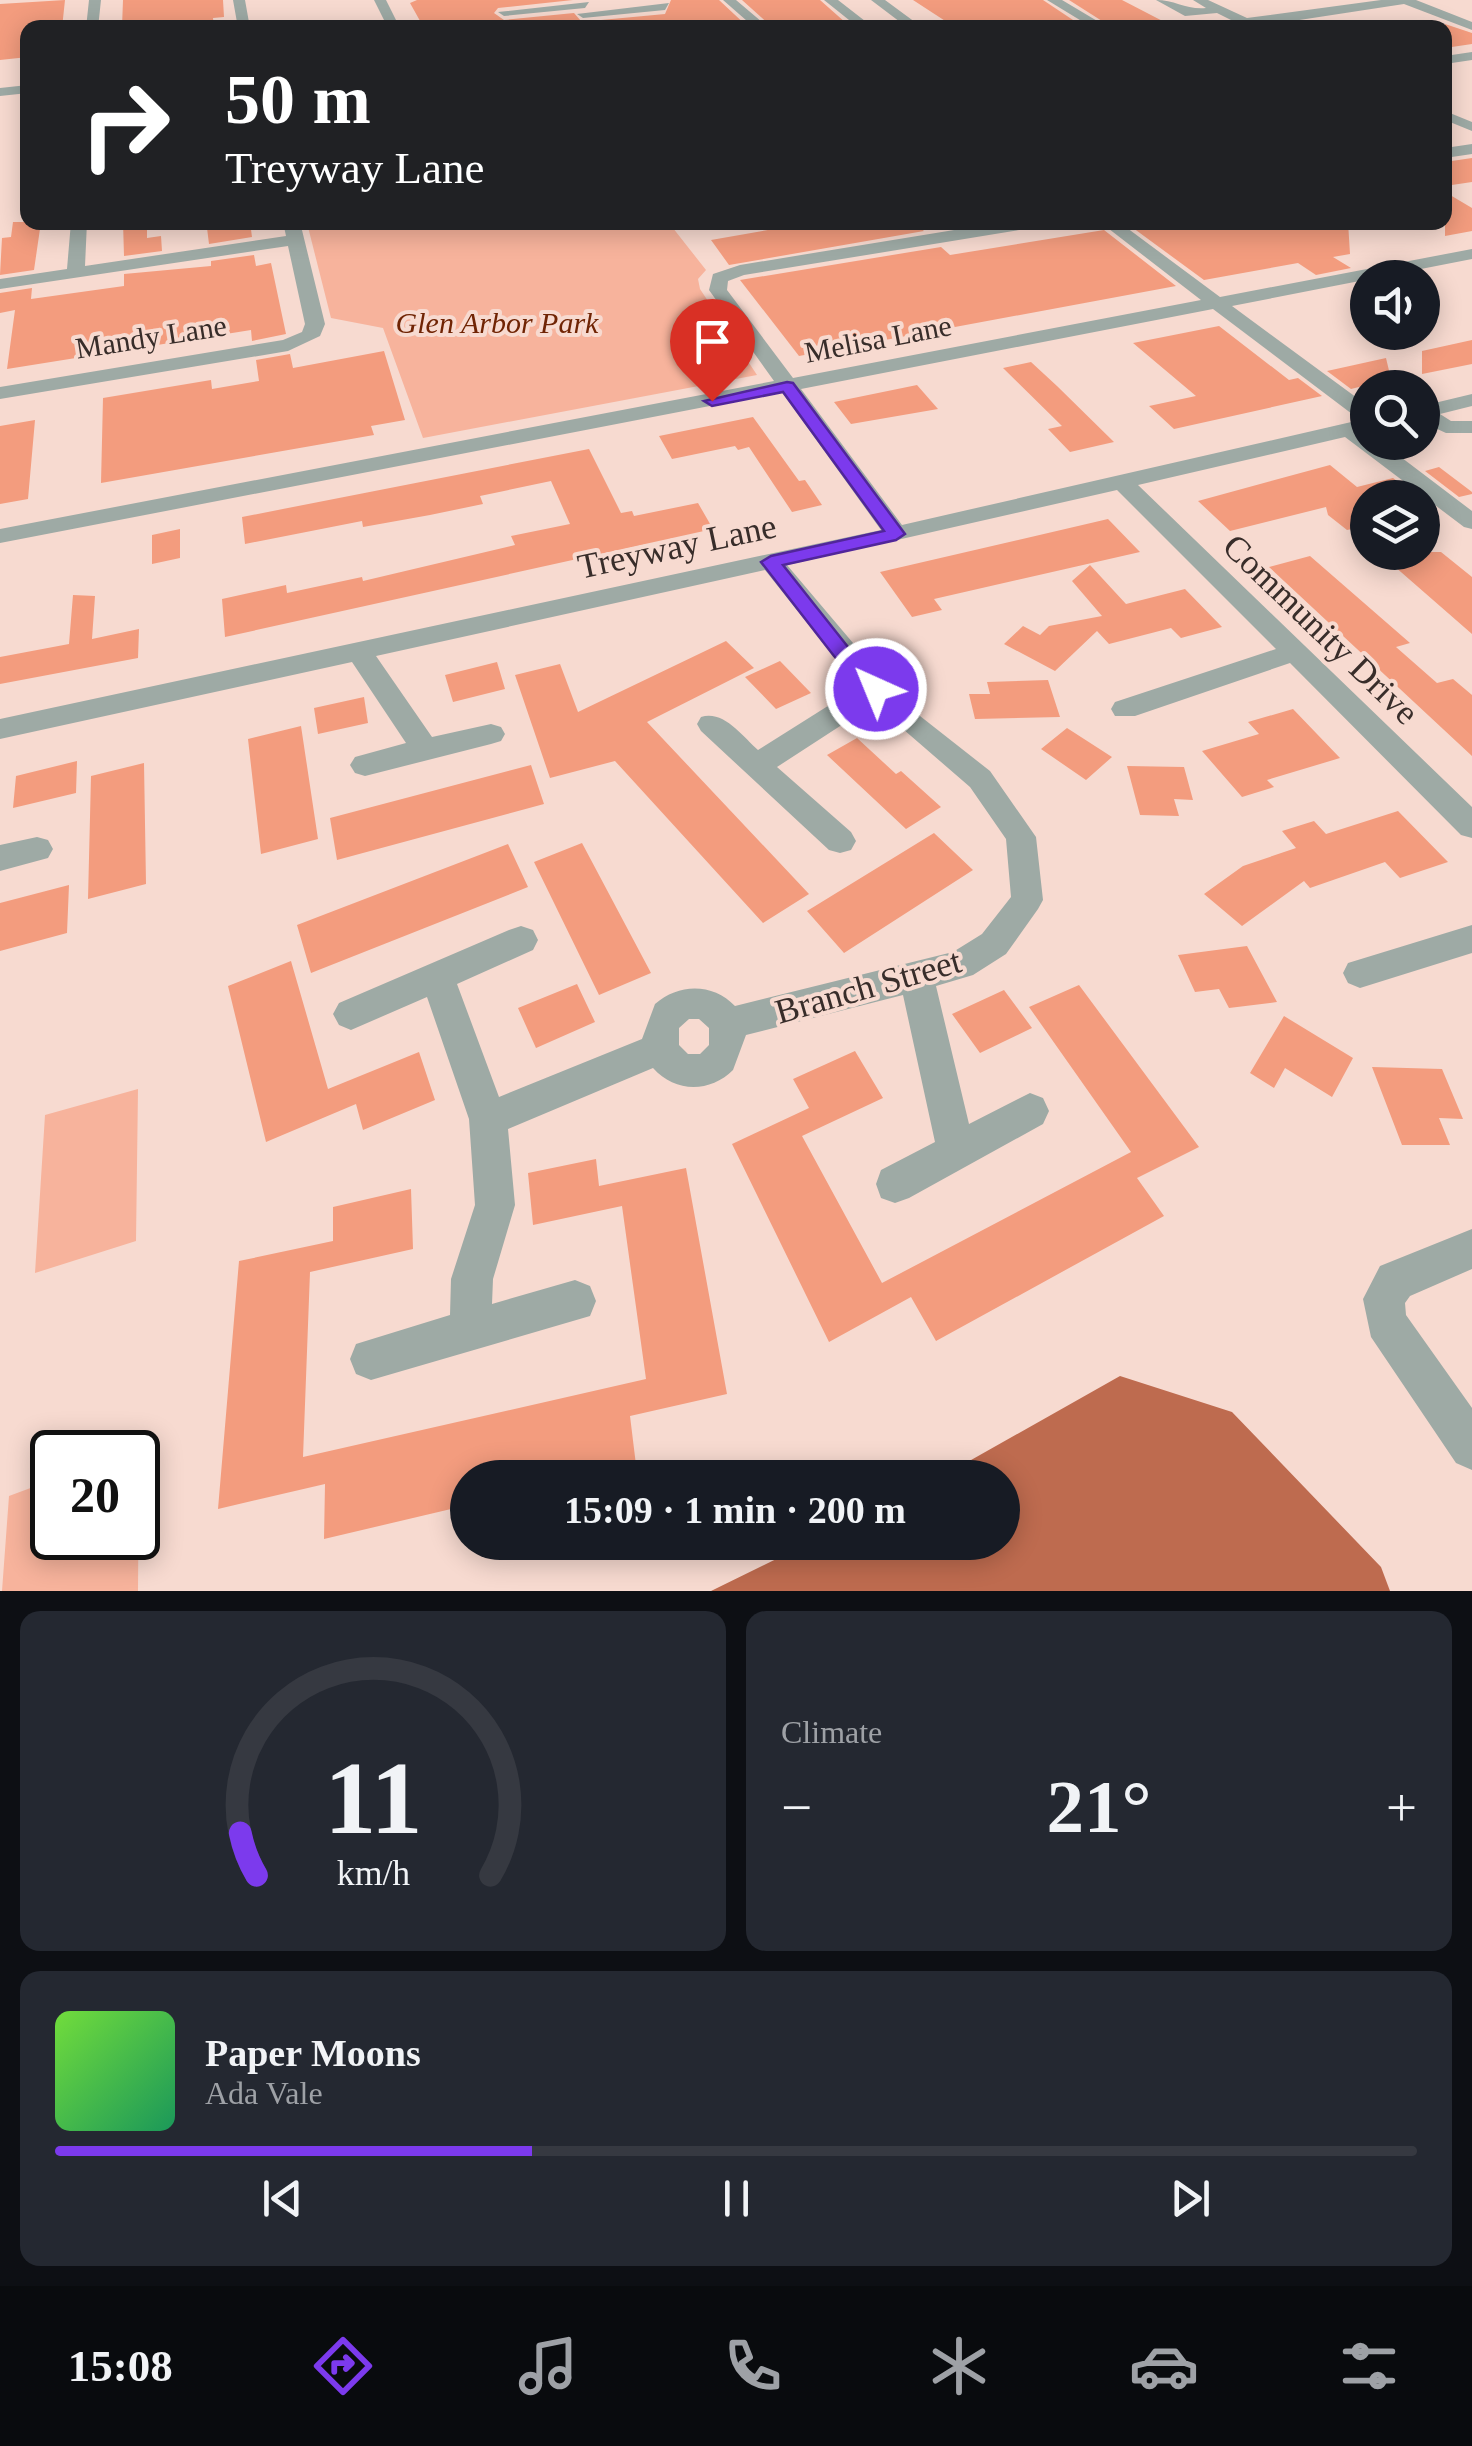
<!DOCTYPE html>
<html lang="en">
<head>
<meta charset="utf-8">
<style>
  body { margin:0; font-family:Georgia,serif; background:#242831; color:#f1f3f6; height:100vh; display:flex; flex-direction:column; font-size:38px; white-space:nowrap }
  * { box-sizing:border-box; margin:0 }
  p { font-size:32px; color:#9ea1a6 }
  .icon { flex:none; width:55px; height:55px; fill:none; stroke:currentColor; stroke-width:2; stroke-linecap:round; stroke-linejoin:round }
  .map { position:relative; height:1591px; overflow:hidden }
  .sheet { display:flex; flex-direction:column; gap:20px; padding:20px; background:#0d0f14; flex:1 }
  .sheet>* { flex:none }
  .hud { position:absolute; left:20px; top:20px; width:1432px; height:210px; border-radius:20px; box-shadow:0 5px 25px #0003; background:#202124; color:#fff; overflow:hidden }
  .controls { position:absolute; left:1350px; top:260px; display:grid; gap:20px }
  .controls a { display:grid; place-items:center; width:90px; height:90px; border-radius:50%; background:#171b24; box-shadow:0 5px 25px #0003; font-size:50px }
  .speed { position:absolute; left:30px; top:1430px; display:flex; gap:20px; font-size:50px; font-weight:700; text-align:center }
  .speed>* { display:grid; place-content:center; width:130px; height:130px; border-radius:50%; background:#171b24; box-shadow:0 5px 25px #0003; line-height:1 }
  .speed .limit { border:5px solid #111; border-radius:15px; background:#fff; color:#111 }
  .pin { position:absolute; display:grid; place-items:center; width:85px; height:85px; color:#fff; margin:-102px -42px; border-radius:50% 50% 50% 0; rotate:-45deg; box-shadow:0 0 10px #0007 }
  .pin .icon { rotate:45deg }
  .me { position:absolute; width:110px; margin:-55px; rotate:316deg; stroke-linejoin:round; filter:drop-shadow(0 0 8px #0008) }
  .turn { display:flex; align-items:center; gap:35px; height:210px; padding:0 40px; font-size:45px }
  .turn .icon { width:130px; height:130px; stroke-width:2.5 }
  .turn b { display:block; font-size:70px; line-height:85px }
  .big { font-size:75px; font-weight:700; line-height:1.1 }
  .sheet .card { flex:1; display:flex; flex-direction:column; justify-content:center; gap:15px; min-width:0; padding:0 35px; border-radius:20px; background:#242831 }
  .sheet .dial { align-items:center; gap:0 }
  .dial svg { height:260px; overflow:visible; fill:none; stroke:#363941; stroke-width:7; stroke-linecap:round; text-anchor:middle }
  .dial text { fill:#f1f3f6; stroke:none }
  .song { display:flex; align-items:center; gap:30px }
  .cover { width:120px; height:120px; border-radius:15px; background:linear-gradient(135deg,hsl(100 70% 55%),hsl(150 70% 35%)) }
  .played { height:10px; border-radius:5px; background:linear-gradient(90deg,#7c3aed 35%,#363941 35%) }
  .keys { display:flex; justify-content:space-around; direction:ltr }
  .heat { display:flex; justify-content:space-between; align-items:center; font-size:55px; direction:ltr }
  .sheet .tiles { flex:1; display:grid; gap:20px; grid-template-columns:1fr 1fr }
  .card:last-child { grid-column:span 2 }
  .trip { position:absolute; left:450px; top:1460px; width:570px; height:100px; border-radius:50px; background:#171b24; box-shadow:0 5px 25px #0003; font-weight:700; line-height:100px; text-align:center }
  .dock { display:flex; height:160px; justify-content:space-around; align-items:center; background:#090b0e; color:#9ea1a6 }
  .dock .icon { width:70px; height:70px }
  .dock .current { color:#7c3aed }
  .dock b { font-size:45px; color:#f1f3f6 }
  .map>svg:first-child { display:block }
</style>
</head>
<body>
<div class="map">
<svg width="1472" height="1591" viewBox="0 0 1472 1591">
  <rect width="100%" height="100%" fill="#f7dad0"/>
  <path fill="#f7b39c" d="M307,223H669L706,270L698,279L700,289L757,375L423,438L383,328L331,318Z
    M138,1089L136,1241L35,1273L45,1115Z
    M139,1450L138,1591H2L9,1496L52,1480V1538H138V1452H132Z"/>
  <path fill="#be6b4f" d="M1120,1376L1232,1412L1381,1567L1390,1591H711L809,1543L1002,1542V1478L941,1477Z"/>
  <path fill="#f39c7e" d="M65,0L62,28H28V57L0,60V4Z
    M123,0H223L224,17L213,18L214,28H188L187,21L122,27Z
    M417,0H573L498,8L494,13L504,20L574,13L581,21H590L576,28H424L410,3Z
    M671,0H719L749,28H613L601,20L665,14Z
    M742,0H820L846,23L773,28Z
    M913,0H1043L1085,28H956Z
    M1069,0H1122L1176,28H1113Z
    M1445,24L1472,33V44L1445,48Z
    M1472,158V182L1445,186V162Z
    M1445,192L1472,208V231L1445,236Z
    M13,222H41L34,270L0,275L2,238L11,237Z
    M123,222H147V238L161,236L162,251L124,256Z
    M217,222H250L252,237L209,244L207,228L218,226Z
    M813,222H914L924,231L729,265L711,240Z
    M1144,222H1348L1350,254L1333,257L1351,268L1316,275L1298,263L1204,280L1129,225Z
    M1104,230L1176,286L799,356L740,280L941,247L950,255Z
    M254,255L256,266L271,263L286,334L252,341L251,330L7,369L15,310L0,313V293L32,288L31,299L124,286V274L211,266V261Z
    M1219,326L1289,380L1298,378L1322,396L1174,429L1149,406L1196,396L1133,343Z
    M1472,340V364L1422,374V351Z
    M384,351L405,420L371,426L374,435L101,483L103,398L211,380L212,389L259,381L256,360L290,354L293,368Z
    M1386,358L1391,379L1351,389L1327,371Z
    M1031,362L1057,386L1114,442L1070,452L1048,429L1062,426L1003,368Z
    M917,385L938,409L851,424L834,402Z
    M753,417L799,481L805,480L822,505L792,512L749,447L738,450L735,446L672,459L659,436Z
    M35,420L28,499L0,504V426Z
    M589,449L621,513L632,511L634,516L698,503L713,529L225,637L222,599L286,585L287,593L362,577L363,581L515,545L511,536L570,524L551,481L480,496L483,504L430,515L363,527L362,521L245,544L242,517Z
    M1330,465L1357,487L1393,478L1419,498H1368V526L1347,530L1328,515L1326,507L1230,531L1198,501Z
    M1439,467L1472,492V494L1459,497L1425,471Z
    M1108,519L1140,552L934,599L942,610L912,617L880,572Z
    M180,529V558L152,564V535Z
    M1378,552H1441L1472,577V634Z
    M1310,556L1410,643L1396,647L1437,683L1453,679L1472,695V756L1269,567Z
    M1090,565L1126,604L1185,589L1222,627L1181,638L1171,628L1109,644L1097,631L1055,671L1004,644L1023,626L1040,635L1049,626L1102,616L1072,581Z
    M73,595L95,596L92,639L139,629L138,658L0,684V657L69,644Z
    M726,641L754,668L647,722L809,894L763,923L615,761L550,778L515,675L560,664L578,712Z
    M780,661L811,693L776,709L745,677Z
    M497,662L505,689L453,702L445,675Z
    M1048,680L1060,717L975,719L969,694H990L987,682Z
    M364,697L368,723L318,734L314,708Z
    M1293,709L1340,758L1267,780L1274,787L1242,797L1202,751L1259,734L1248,722Z
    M301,726L318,839L261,854L248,739Z
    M1067,728L1112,757L1086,780L1041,749Z
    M857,738L896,774L901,771L941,807L906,829L827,755Z
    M77,761L76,793L13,808L16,776Z
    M144,763L146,884L88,899L91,776Z
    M531,765L544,804L337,860L330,818Z
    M1127,766L1184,767L1193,800L1174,799L1179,816L1140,815Z
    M1398,811L1448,862L1400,878L1385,862L1310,888L1304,881L1242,926L1204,894L1243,866L1296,848L1282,831L1314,821L1326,834Z
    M934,833L973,870L844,953L807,911Z
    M582,843L651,973L599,995L534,862Z
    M508,844L528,887L311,973L297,925Z
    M69,885L67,933L0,951V903Z
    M1247,946L1277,1002L1229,1008L1219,989L1195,992L1178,955Z
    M291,961L328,1089L419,1052L435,1100L363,1130L356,1104L266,1142L228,986Z
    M577,984L595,1022L536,1048L518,1008Z
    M1079,985L1199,1147L1137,1178L1164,1216L936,1341L911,1297L829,1342L732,1144L809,1108L793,1079L855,1051L883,1098L802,1136L882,1283L1131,1152L1029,1007Z
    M1004,990L1032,1028L980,1053L952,1014Z
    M1284,1016L1353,1058L1332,1097L1285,1068L1274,1088L1250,1073Z
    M1372,1067L1442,1069L1463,1119L1439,1118L1450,1145H1402Z
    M596,1159L599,1186L686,1168L727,1394L630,1416L636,1465L584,1478H468V1505L324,1539L325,1484L218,1509L239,1261L333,1241V1207L411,1189L413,1249L310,1272L303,1457L646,1379L622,1206L533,1225L528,1173Z"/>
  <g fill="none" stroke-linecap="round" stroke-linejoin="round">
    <path fill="#9eaaa5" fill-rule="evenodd" d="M89,0H101L98,28H86Z
      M233,0H245L250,28H238Z
      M374,0H386L400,28H388Z
      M723,0H736L769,28H755Z
      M824,0H838L874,28H859Z
      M871,0H885L923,28H908Z
      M1047,0H1062L1109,28H1093Z
      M1156,0C1175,0 1187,10 1206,8L1193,0H1208L1247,18L1381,0H1416L1472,22V30L1404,4L1247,28L1217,13L1185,16Z
      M589,2L585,8L504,16L498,12Z
      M669,3L665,10L583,18L577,14Z
      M1472,52V60L1445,64V56Z
      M28,85V93L0,96V88Z
      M1445,111L1472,122V131L1445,120Z
      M1472,144V154L1445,158V148Z
      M71,222H87L85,266L286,236L283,222H300L325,324L320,336L288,351L0,399V387L283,340L302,332L305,324L288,246L0,289V279L67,269Z
      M1003,222H1046L1038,227L744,275L728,281L727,290L793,378L1201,300L1100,222H1119L1220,297L1472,249V259L1232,306L1368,406V442H1381L1472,511V529L1464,527L1345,437L1138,485L1472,807V838L1461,835L1290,663L1135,716H1115L1111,709L1115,702L1276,649L1117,490L787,565L886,682L920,716L990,771L1036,837L1043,900L1038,909L1006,954L973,975L936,986L969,1124L1030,1093L1043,1098L1049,1111L1043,1124L909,1198L895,1203L881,1198L876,1184L881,1170L935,1142L903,995L746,1035L733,1070C710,1093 675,1093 653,1068L508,1129L515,1205L493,1279L492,1304L575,1280L590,1286L596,1301L590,1316L371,1380L356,1374L350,1359L356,1344L450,1315L451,1279L475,1205L469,1119L427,997L351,1030L339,1025L333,1014L339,1003L509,930L521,926L533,930L538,940L533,950L457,984L499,1097L642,1039L655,1004C679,983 713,983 735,1006L953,952L982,934L1011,897L1006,839L970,787L874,704L777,767L851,832L856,841L851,850L840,853L829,850L701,731L697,724L701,717C724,710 742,736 758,750L858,687L765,570L376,656L432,737L491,724L501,727L505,734L501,741L491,744L365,776L355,773L350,765L355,757L406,743L352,662L0,739V719L881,530L782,392L0,543V529L774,381L709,290L713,274L740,265ZM1213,309L1360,420L902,525L801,389ZM689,1019H699L709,1028V1045L700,1054H688L679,1045V1028Z
      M1472,394V406L1440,414L1451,421H1472V433H1446L1422,422V406Z
      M37,837L48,840L53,849L48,858L0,871V845Z
      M1472,925V953L1360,988L1348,983L1343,973L1348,963Z
      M1472,1229V1269L1410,1296L1405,1303L1406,1315L1472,1408V1470L1456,1463L1371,1337L1363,1299L1380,1266Z"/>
  </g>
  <path fill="#7c3aed" stroke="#51269a" stroke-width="2.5" d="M787,382L793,383L905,534L896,540L783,565L848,647L884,684L887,689L884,694H869L834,656L761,562L771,556L884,531L783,392L712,406L704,401Z"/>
  <g text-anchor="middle" stroke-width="8" stroke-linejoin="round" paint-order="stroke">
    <g font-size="30" font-style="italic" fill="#702404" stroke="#f7dad0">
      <text x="497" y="333">Glen Arbor Park</text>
    </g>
    <g font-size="30" fill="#382d2a" stroke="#f7dad0">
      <text transform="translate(151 337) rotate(-9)" y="10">Mandy Lane</text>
      <text transform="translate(878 339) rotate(-11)" y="10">Melisa Lane</text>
    </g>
    <g font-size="35" fill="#382d2a" stroke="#f7dad0">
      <text transform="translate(677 546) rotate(-12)" y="12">Treyway Lane</text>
      <text transform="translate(1321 629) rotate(44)" y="12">Community Drive</text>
      <text transform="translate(868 986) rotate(-16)" y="12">Branch Street</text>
    </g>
  </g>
</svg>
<div class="controls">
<a><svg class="icon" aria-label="sound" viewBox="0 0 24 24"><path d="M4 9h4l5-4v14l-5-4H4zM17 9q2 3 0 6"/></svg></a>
<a><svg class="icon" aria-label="search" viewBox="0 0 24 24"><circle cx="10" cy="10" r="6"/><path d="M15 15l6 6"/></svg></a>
<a><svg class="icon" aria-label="layers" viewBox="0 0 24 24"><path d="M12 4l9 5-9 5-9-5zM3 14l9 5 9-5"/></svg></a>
</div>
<div class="speed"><div class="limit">20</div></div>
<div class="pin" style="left:712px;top:401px;background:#d93025"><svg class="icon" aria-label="arrive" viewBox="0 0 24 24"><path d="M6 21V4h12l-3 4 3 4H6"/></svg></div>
<svg class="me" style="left:876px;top:689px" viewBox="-20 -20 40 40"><circle r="17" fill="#7c3aed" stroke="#fff" stroke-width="3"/><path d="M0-11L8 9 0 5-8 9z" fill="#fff"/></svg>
<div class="trip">15:09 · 1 min · 200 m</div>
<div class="hud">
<div class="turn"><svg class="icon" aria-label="right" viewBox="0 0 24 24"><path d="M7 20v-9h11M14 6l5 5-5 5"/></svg><div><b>50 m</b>Treyway Lane</div></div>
</div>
</div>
<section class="sheet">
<div class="tiles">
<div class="card dial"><svg viewBox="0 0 100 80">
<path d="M14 69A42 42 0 1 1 86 69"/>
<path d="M14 69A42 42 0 0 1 9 56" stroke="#7c3aed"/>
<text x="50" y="56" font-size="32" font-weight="700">11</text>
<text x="50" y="72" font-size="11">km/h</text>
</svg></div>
<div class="card"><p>Climate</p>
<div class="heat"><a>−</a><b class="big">21°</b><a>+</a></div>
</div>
<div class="card">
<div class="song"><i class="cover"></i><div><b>Paper Moons</b><p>Ada Vale</p></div></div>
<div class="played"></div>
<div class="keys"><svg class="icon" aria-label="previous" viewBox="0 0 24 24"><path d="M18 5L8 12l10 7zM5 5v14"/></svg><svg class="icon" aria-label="pause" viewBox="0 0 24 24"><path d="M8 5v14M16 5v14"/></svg><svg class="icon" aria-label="next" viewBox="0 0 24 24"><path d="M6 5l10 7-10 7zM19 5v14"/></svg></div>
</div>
</div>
</section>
<nav class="dock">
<b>15:08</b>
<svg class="icon current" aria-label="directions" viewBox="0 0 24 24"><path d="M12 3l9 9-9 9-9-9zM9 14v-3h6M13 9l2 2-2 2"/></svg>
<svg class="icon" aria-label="music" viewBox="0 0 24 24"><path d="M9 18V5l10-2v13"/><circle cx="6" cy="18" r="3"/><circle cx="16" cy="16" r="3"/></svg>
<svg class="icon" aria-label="phone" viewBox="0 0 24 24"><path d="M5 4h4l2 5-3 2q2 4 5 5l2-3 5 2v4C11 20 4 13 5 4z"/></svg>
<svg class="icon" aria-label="climate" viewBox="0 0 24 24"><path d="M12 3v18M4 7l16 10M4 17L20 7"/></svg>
<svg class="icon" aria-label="car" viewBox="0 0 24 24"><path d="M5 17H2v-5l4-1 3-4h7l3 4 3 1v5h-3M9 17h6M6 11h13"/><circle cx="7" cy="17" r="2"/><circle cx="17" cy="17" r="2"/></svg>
<svg class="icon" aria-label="filters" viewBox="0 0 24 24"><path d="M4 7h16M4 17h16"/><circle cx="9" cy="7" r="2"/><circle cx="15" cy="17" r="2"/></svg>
</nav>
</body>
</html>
